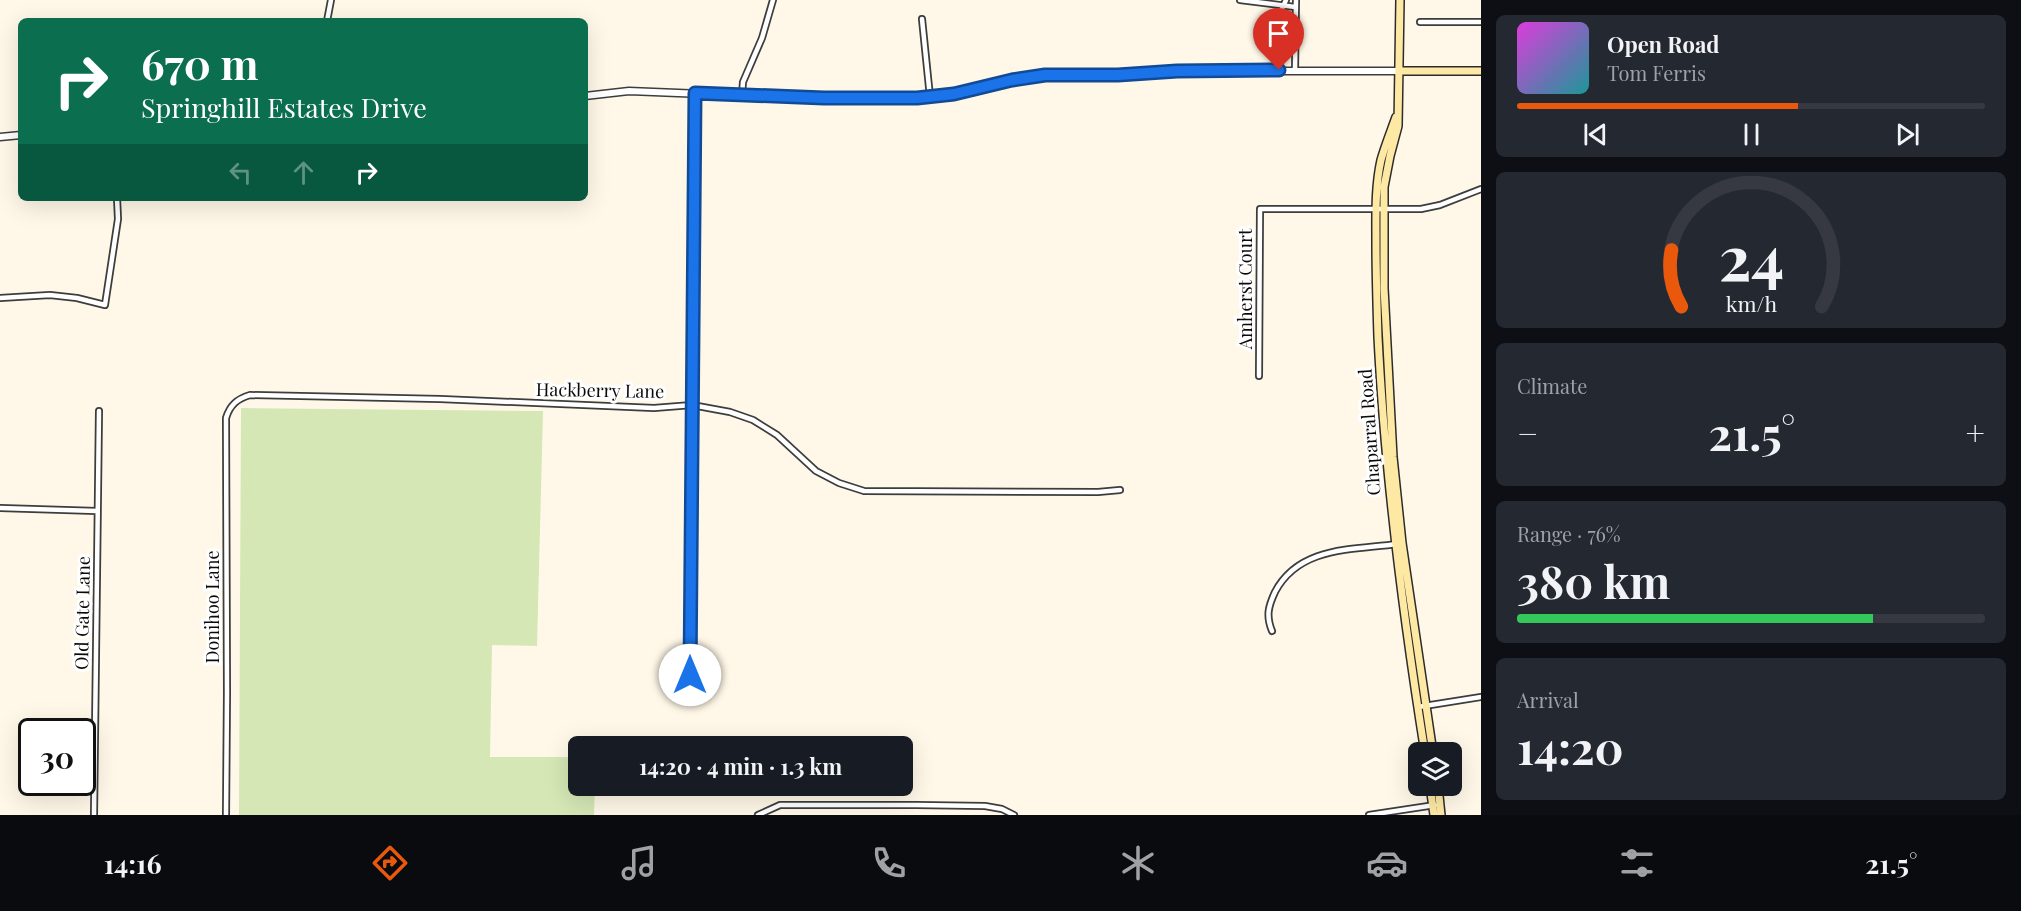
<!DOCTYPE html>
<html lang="en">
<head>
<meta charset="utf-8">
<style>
  body { margin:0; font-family:"Playfair Display",serif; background:#242831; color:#f1f3f6; height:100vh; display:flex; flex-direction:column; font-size:22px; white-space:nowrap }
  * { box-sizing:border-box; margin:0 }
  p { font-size:20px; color:#9ea1a6 }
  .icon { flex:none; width:33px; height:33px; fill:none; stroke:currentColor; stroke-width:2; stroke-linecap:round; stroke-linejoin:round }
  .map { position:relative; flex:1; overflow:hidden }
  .sheet { display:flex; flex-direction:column; gap:15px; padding:15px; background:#0d0f14; width:540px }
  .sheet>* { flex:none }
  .banner { position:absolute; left:18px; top:18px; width:570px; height:183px; border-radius:9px; box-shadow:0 6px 24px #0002; background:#0b6e4f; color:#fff; overflow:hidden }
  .fabs { position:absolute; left:1408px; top:742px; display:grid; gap:12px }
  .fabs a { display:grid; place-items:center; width:54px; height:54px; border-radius:9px; background:#171b24; box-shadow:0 6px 24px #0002; font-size:30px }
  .speed { position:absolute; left:18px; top:718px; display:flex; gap:12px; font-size:30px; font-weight:700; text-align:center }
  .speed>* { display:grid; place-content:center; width:78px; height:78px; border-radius:50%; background:#171b24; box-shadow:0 6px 24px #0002; line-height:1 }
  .speed .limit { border:3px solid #111; border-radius:9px; background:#fff; color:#111 }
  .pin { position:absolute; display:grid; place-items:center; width:51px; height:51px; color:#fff; margin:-62px -26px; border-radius:50% 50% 50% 0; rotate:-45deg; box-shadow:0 0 6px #0007 }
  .pin .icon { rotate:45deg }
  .me { position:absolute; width:66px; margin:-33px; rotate:0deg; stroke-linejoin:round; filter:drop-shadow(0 0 4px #0008) }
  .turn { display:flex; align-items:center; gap:21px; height:126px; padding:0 24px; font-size:27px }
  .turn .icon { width:78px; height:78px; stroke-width:2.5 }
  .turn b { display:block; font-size:42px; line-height:51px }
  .lanes { display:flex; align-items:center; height:57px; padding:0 24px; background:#0003; justify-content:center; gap:30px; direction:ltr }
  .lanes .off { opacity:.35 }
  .big { font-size:45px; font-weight:700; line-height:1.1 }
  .sheet .widget { flex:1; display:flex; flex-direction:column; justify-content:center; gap:9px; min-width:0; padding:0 21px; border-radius:9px; background:#242831 }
  .sheet .dial { align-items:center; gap:0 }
  .dial svg { height:156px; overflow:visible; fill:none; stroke:#363941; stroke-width:7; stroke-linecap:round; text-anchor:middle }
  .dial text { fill:#f1f3f6; stroke:none }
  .song { display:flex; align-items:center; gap:18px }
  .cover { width:72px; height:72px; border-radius:9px; background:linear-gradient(135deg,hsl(300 70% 55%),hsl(180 70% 35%)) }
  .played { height:6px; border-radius:3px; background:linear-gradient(90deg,#ea580c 60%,#363941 60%) }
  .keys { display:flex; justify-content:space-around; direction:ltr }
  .heat { display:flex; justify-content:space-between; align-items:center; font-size:33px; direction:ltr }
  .charge { height:9px; border-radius:4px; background:linear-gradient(90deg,#34c759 76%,#363941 0) }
  .trip { position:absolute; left:568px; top:736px; width:345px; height:60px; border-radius:9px; background:#171b24; box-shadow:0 6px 24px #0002; font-weight:700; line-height:60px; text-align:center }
  .dock { display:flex; height:96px; justify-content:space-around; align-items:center; background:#090b0e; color:#9ea1a6 }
  .dock .icon { width:42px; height:42px }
  .dock .selected { color:#ea580c }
  .dock b { font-size:27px; color:#f1f3f6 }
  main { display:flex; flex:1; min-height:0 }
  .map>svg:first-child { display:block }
</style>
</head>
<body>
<main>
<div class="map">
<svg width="1481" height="815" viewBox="0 0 1481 815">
  <rect width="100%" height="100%" fill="#fff8e8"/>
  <path fill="#d4e7b4" d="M241,408L543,411L537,646L492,645L490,757H579V786H595L594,815H239Z"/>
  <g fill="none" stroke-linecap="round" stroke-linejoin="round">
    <defs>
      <path id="minor" d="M1240,0L1295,7
        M922,19L930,97
        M327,21L331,0
        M1420,22H1481
        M1279,70L1280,13L1286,0
        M1295,71L1296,0
        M742,94L743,82L762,38L773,0
        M0,298L50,295L77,298L105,305L118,219L117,198
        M1259,376L1260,209H1421L1440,205L1481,189
        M0,508L97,511
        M1272,631C1266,616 1268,607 1275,592C1299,546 1353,550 1397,544
        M690,696L695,93
        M1418,707L1481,697
        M94,815L99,411
        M226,815L227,693L226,418C230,405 237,399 250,395L440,399L654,408L692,405L730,412L753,420L777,435L816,471L839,483L864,491L1098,492L1120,490
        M758,815L780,805H916L985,806L1002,809L1014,815
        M1369,815L1435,805"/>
      <path id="tertiary" d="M585,96L629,91L803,98H917L957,94L1012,80L1045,75H1118L1177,71H1400
        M0,137L21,135"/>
      <path id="secondary" d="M1400,0L1398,126L1390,156L1384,187V288L1393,457L1402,543L1433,753
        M1400,71H1481
        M1396,117C1391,131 1385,146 1381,160C1375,187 1376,215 1376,242C1376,274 1377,305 1378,337C1385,477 1403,615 1425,753
        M1430,786L1434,815
        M1438,786L1441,815"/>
    </defs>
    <use href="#minor" stroke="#3d3d3d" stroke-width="8"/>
    <use href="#tertiary" stroke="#3d3d3d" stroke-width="9"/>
    <use href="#secondary" stroke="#2c2c2c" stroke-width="10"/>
    <use href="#minor" stroke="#fff" stroke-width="4.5"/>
    <use href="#tertiary" stroke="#fff" stroke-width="6"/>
    <use href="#secondary" stroke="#fee9a4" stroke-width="7"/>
  </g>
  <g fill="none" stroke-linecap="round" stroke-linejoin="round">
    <defs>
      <path id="route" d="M690,675L695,93L824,98H917L954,94L1012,80L1045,75H1118L1177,71L1279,70"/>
    </defs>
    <use href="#route" stroke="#114b97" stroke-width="15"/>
    <use href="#route" stroke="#1a73e8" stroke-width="10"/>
  </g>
  <g text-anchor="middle" stroke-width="6" stroke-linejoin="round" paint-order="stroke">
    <g font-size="18" fill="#0a0a0a" stroke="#fff">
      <text transform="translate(1246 289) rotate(-90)" y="6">Amherst Court</text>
      <text transform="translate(600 391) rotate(1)" y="6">Hackberry Lane</text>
      <text transform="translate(1370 432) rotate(-94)" y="6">Chaparral Road</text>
      <text transform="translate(213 607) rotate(-90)" y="6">Donihoo Lane</text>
      <text transform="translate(83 613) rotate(-89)" y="6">Old Gate Lane</text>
    </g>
  </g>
</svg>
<div class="fabs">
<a><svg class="icon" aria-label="layers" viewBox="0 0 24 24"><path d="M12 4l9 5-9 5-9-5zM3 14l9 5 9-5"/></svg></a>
</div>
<div class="speed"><div class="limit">30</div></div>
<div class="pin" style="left:1279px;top:70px;background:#d93025"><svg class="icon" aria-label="arrive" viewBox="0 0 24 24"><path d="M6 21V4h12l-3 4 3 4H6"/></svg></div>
<svg class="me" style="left:690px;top:675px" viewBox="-20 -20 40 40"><circle r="19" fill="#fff"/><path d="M0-13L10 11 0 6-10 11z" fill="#1a73e8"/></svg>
<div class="trip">14:20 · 4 min · 1.3 km</div>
<div class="banner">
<div class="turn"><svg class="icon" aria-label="right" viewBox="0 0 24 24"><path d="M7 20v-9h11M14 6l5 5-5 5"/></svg><div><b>670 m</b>Springhill Estates Drive</div></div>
<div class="lanes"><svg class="icon off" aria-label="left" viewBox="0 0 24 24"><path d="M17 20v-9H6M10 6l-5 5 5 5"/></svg><svg class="icon off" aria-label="ahead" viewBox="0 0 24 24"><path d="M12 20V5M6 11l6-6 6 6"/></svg><svg class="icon" aria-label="right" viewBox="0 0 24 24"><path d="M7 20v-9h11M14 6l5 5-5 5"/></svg></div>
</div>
</div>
<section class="sheet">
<div class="widget">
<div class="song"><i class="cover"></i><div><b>Open Road</b><p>Tom Ferris</p></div></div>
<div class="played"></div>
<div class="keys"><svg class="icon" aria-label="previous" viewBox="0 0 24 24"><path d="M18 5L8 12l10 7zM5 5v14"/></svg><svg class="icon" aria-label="pause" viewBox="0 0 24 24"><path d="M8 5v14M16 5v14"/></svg><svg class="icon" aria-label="next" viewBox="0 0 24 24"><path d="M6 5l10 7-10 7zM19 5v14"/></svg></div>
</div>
<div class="widget dial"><svg viewBox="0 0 100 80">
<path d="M14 69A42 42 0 1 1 86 69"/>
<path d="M14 69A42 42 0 0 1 9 40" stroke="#ea580c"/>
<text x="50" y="56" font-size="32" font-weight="700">24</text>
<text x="50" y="72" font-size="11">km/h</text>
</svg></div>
<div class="widget"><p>Climate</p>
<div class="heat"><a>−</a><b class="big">21.5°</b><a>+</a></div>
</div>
<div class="widget"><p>Range · 76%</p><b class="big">380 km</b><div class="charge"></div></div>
<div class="widget"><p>Arrival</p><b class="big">14:20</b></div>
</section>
</main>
<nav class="dock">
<b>14:16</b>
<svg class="icon selected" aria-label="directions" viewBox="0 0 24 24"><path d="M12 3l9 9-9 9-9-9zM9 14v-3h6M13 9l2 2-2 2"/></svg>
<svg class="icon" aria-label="music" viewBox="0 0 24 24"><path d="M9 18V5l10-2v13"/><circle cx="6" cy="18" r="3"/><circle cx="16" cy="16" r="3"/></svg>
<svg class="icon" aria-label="phone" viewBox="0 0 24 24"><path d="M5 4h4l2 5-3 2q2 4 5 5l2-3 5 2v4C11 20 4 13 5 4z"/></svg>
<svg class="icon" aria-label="climate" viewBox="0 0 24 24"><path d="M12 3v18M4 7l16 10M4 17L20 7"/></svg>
<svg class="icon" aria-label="car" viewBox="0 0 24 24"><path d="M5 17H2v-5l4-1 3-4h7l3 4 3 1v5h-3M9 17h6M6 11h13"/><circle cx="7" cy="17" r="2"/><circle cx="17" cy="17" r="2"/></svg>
<svg class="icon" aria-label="filters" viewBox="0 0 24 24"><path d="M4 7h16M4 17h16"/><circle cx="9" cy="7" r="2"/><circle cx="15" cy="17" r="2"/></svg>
<b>21.5°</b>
</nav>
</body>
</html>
